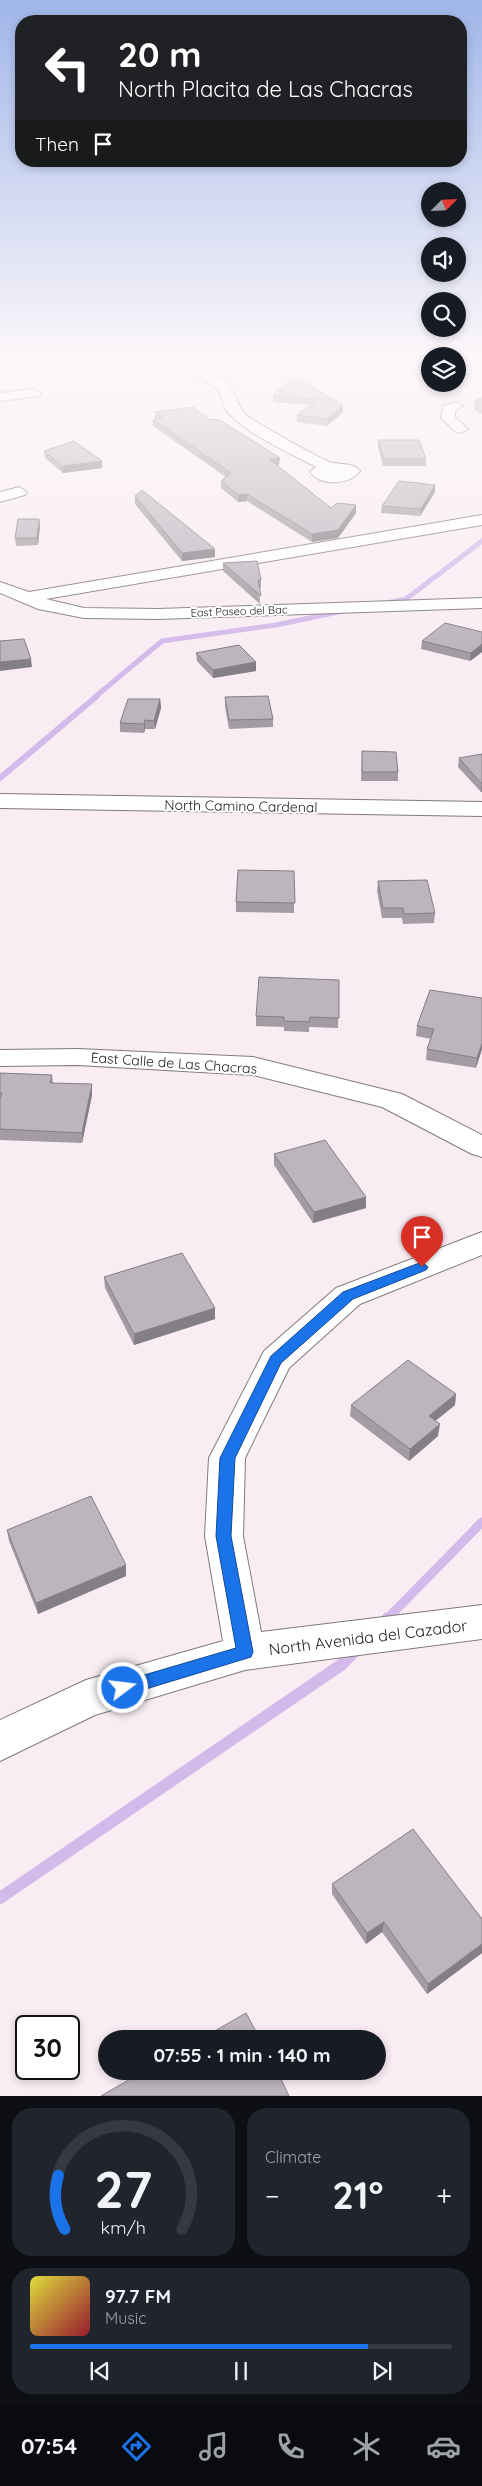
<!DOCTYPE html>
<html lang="en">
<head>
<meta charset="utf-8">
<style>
  body { margin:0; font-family:Quicksand,sans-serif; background:#20242c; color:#f1f3f6; height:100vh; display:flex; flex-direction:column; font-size:19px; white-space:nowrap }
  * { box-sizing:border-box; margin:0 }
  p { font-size:16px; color:#9ea1a6 }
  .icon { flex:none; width:28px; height:28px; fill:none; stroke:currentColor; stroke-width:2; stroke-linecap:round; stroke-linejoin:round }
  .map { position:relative; height:2096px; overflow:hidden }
  .side { display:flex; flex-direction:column; gap:12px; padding:12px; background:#0d0f14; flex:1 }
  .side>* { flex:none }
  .hud { position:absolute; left:15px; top:15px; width:452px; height:152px; border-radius:20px; box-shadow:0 2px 8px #0003; background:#202124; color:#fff; overflow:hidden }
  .needle { width:32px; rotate:66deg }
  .buttons { position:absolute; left:421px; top:182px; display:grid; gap:10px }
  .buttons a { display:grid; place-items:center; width:45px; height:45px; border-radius:50%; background:#171b24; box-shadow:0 2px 8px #0003; font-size:25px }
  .speed { position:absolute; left:15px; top:2015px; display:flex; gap:10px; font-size:25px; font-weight:700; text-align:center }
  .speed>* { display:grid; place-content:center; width:65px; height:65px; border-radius:50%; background:#171b24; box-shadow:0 2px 8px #0003; line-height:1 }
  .speed .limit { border:2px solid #111; border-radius:8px; background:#fff; color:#111 }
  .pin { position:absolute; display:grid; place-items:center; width:42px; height:42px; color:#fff; margin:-51px -21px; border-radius:50% 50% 50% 0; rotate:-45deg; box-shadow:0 0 5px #0007 }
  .pin .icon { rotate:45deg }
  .me { position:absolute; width:55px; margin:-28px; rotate:75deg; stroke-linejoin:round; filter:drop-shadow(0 0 4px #0008) }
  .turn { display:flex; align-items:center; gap:18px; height:105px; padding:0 20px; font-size:22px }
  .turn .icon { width:65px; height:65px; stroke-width:2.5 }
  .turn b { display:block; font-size:35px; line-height:42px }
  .then { display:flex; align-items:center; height:48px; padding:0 20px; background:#0003; gap:10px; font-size:19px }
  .big { font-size:38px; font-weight:800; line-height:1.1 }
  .side .widget { flex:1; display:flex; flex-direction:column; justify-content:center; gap:8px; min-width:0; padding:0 18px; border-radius:20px; background:#20242c }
  .side .dial { align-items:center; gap:0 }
  .dial svg { height:130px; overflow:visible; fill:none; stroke:#363941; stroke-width:7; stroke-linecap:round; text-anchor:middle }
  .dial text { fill:#f1f3f6; stroke:none }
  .song { display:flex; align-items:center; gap:15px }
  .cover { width:60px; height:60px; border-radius:8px; background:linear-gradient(135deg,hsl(60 70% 55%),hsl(350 70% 35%)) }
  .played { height:5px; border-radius:2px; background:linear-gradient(90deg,#1a73e8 80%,#363941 80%) }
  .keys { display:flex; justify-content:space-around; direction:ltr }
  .heat { display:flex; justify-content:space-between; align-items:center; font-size:28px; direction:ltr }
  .side .tiles { flex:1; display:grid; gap:12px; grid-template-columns:1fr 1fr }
  .widget:last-child { grid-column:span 2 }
  .trip { position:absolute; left:98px; top:2030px; width:288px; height:50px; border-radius:25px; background:#171b24; box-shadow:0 2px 8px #0003; font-weight:800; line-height:50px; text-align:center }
  .tabs { display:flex; height:80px; justify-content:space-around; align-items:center; background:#090b0e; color:#9ea1a6 }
  .tabs .icon { width:35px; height:35px }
  .tabs .active { color:#1a73e8 }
  .tabs b { font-size:22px; color:#f1f3f6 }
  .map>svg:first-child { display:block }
</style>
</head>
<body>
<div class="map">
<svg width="482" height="2096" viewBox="0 0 482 2096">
  <rect width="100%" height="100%" fill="#f9edf3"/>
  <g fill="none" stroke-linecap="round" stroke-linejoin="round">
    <path stroke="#d4baea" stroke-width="5" d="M386,603L406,599L482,541
      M95,697L162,641L276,625L343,611"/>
    <path stroke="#d4baea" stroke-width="6" d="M0,778L97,696"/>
    <path stroke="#d4baea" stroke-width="9" d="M387,1619L482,1522"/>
    <path stroke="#d4baea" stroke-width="12" d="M382,1624L388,1618
      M0,1898L341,1665L356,1650"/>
    <defs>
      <path id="minor" d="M43,354H95L164,360L170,364L164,368L49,358Z
        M470,354H482V362Z
        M189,363C203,367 224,376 231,389C239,401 239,412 253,420C277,434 302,449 327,461C337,466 352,461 360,471C350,485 321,487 310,472L316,467C289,452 247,435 227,411C222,405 223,396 218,390C209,379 190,376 183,367Z
        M34,389L41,393L39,396L0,401V393Z
        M456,402L463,406L455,411V417L468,429L461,433L456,432L441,418L443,406Z
        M19,487L27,492L25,495L0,502V492Z
        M482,515V525L46,599L84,608L158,609L482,598V608L158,619L84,618L38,609L0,593V582L29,592Z
        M0,794L482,802V816L0,808Z
        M78,1049L253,1057L402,1094L482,1135V1157L472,1154L382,1107L253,1075L78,1065L0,1066V1050Z
        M482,1232V1255L360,1304L289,1368L245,1458L243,1536L261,1632L482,1605V1639L245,1670L95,1715L0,1761V1720L86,1680L223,1641L205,1536L209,1458L264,1351L336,1288Z"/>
    </defs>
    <use href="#minor" stroke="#82787d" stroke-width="2"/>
    <use href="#minor" fill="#fff" fill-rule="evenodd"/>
  </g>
  <path fill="#a39ca2" d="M291,379L343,412L327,426L297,422V415L310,405L273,402V395Z
    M482,398V414L474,410L475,399Z
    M155,412L208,419L279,465H277L331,508L356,505V513L338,538L312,542L247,501L238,502L221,488V481L226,477L153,426V420L156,419H155Z
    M378,440L426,459V466H383L378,447Z
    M44,451L102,468L63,473L45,458Z
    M435,485V492L420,516L381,513L382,506Z
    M135,496L215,557L182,561L135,504Z
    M39,519L40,526L38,545L16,546L15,538Z
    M223,563L261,580V588H259L260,604L223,571Z
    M482,632V652L470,661L421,649L422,641Z
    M196,653L256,662V671L213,678L197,661Z
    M225,697L273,719V727L229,729L225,706Z
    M160,699L161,708L155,729H145L144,733L120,732V723Z
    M362,751L398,772V781H361Z
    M482,754V792H481L458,767L459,758Z
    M294,871V913L236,912V902Z
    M378,881L435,913L434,923L403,924L402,918H382L377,891Z
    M339,980L338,1028L309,1027V1032L284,1031V1027L256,1026V1016Z
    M430,990L482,1049L476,1068L426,1060L427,1049L431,1039L416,1036L417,1026Z
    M0,1073L52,1075L53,1083L92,1095L82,1143L0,1140Z
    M274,1154L366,1197V1208L313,1223L274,1165Z
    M104,1277L215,1308V1319L134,1345L105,1288Z
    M456,1394L455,1405L435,1421L438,1436L409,1461L350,1416L351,1405Z
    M7,1530L126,1576L38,1614L9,1541Z
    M332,1884L482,1919V1953L427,1994L382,1932L366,1944L332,1894Z"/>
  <path fill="#847f84" d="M343,405V412L327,426V419Z
    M280,458L279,465L269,466V459Z
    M102,461V468L63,473L62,466Z
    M435,485V492L420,516L421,509Z
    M247,494V501L238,502V495Z
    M356,505V513L338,538L312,542V534Z
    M39,519L40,526L38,545L37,538Z
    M215,549V557L182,561V553Z
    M482,644V652L470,661L471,653Z
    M31,659L32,667L0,671V662Z
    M256,662V671L213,678V670Z
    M160,699L161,708L155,729L154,721Z
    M145,720V729L144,733V724Z
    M481,783L482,792H481Z
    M482,1043V1049L476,1068L477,1058Z
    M92,1084V1095L82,1143V1133Z
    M366,1197V1208L313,1223L314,1212Z
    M215,1308V1319L134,1345V1334Z
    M456,1394L455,1405L428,1427L429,1416Z
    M440,1424L438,1436L409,1461L410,1449Z
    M126,1565V1576L38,1614L36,1603Z
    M384,1922L382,1932L366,1944L367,1933Z
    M482,1944V1953L427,1994L428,1984Z"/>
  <path fill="#bdb5bc" stroke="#847f84" d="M297,378L343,405L327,419L297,415L317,400L273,395L291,379Z
    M482,398V402L475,399Z
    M193,407L208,419L220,420L280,458L269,459L331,508L337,503L356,505L338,530L312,534L247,494L238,495L221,481L231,473L153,420L163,418L155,412Z
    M378,440H419L426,459H384Z
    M74,441L102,461L62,466L44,451Z
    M399,481L435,485L421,509L382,506Z
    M142,490L215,549L182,553L135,496Z
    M18,519H39L37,538H15Z
    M257,561L261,580H258L261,596L223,563Z
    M445,623L482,632V644L471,653L422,641Z
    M24,639L31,659L0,662V641Z
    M239,645L256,662L213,670L196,653Z
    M268,696L273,719L229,720L225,697Z
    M128,699H160L154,721L145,720L144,724L120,723Z
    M362,751L396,752L398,772H362Z
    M482,754V783H481L459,758Z
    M238,870L294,871L295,903L236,902Z
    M427,880L435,913L404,914L403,908H383L378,881Z
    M259,977L339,980V1018L310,1017L309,1022L284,1021V1017L256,1016Z
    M430,990L482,998V1043L477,1058L427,1049L434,1029L417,1026Z
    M0,1073L52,1075L50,1083L92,1084L82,1133L0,1129V1099L2,1093H0Z
    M325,1140L366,1197L314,1212L274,1154Z
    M182,1253L215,1308L134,1334L104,1277Z
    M408,1360L456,1394L429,1416L440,1424L410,1449L351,1405Z
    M91,1496L126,1565L36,1603L7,1530Z
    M413,1829L482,1919V1944L428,1984L384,1922L367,1933L332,1884Z
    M246,2013L260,2039H201Z
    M144,2071H277L289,2096H101Z"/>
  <linearGradient id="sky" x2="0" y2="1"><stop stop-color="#a0b6e9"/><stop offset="0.55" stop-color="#fcf7fa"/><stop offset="1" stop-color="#fcf7fa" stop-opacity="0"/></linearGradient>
  <rect width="482" height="648" fill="url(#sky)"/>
  <path fill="#1a73e8" stroke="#114b97" d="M422,1262L428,1267L426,1270L353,1299L281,1363L235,1458L231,1536L253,1652L251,1657L123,1696L117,1694L115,1688L117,1683L236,1648L216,1536L220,1458L271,1356L343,1292Z"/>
  <g text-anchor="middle" stroke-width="4" stroke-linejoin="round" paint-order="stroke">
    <g font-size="11" fill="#242022" stroke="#fff">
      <text transform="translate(239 611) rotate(-2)" y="4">East Paseo del Bac</text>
    </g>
    <g font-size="14" fill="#242022" stroke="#fff">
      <text transform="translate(241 806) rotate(1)" y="5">North Camino Cardenal</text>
      <text transform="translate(174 1063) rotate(4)" y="5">East Calle de Las Chacras</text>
    </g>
    <g font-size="16" fill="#242022" stroke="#fff">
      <text transform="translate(368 1637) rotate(-7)" y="6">North Avenida del Cazador</text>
    </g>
  </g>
</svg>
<div class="buttons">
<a><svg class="needle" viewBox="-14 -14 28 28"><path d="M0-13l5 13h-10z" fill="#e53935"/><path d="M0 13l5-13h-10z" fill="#9ea1a6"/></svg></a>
<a><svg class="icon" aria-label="sound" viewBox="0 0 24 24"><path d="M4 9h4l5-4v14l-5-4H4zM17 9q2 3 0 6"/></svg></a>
<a><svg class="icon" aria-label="search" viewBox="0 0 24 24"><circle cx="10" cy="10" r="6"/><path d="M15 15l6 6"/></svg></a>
<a><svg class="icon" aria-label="layers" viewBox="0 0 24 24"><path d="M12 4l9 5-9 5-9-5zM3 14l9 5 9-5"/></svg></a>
</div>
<div class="speed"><div class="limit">30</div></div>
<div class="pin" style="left:422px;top:1267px;background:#d93025"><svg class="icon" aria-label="arrive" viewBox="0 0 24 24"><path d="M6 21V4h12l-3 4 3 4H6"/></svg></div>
<svg class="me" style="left:123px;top:1688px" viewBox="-20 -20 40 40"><circle r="17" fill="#1a73e8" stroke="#fff" stroke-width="3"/><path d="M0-11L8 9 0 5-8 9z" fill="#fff"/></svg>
<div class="trip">07:55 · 1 min · 140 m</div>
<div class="hud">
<div class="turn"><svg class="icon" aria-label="left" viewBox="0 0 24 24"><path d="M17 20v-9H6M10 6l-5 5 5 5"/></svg><div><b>20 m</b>North Placita de Las Chacras</div></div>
<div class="then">Then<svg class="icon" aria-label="arrive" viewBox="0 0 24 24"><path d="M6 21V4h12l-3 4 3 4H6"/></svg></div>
</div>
</div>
<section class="side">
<div class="tiles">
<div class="widget dial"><svg viewBox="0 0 100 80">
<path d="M14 69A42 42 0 1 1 86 69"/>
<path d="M14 69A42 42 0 0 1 10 36" stroke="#1a73e8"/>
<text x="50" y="56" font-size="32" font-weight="700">27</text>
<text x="50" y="72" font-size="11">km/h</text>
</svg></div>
<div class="widget"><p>Climate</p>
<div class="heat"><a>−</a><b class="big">21°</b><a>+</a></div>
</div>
<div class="widget">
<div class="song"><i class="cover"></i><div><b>97.7 FM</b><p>Music</p></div></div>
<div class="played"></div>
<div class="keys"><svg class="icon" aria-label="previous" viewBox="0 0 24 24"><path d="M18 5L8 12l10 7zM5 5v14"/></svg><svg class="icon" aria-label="pause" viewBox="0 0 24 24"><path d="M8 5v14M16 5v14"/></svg><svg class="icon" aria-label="next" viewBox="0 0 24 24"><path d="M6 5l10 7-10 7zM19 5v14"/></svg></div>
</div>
</div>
</section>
<nav class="tabs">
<b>07:54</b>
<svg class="icon active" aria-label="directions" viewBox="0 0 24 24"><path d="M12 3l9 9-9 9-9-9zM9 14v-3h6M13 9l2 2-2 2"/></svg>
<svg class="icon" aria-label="music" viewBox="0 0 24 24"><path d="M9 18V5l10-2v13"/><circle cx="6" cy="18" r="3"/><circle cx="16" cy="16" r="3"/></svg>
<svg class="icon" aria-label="phone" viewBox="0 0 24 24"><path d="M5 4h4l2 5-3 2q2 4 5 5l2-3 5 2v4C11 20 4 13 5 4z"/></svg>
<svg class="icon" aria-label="climate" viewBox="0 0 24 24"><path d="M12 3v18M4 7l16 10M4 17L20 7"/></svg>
<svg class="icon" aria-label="car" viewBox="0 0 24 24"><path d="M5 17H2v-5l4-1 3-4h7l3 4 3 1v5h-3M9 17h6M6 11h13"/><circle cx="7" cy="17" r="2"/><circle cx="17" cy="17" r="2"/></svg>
</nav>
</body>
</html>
